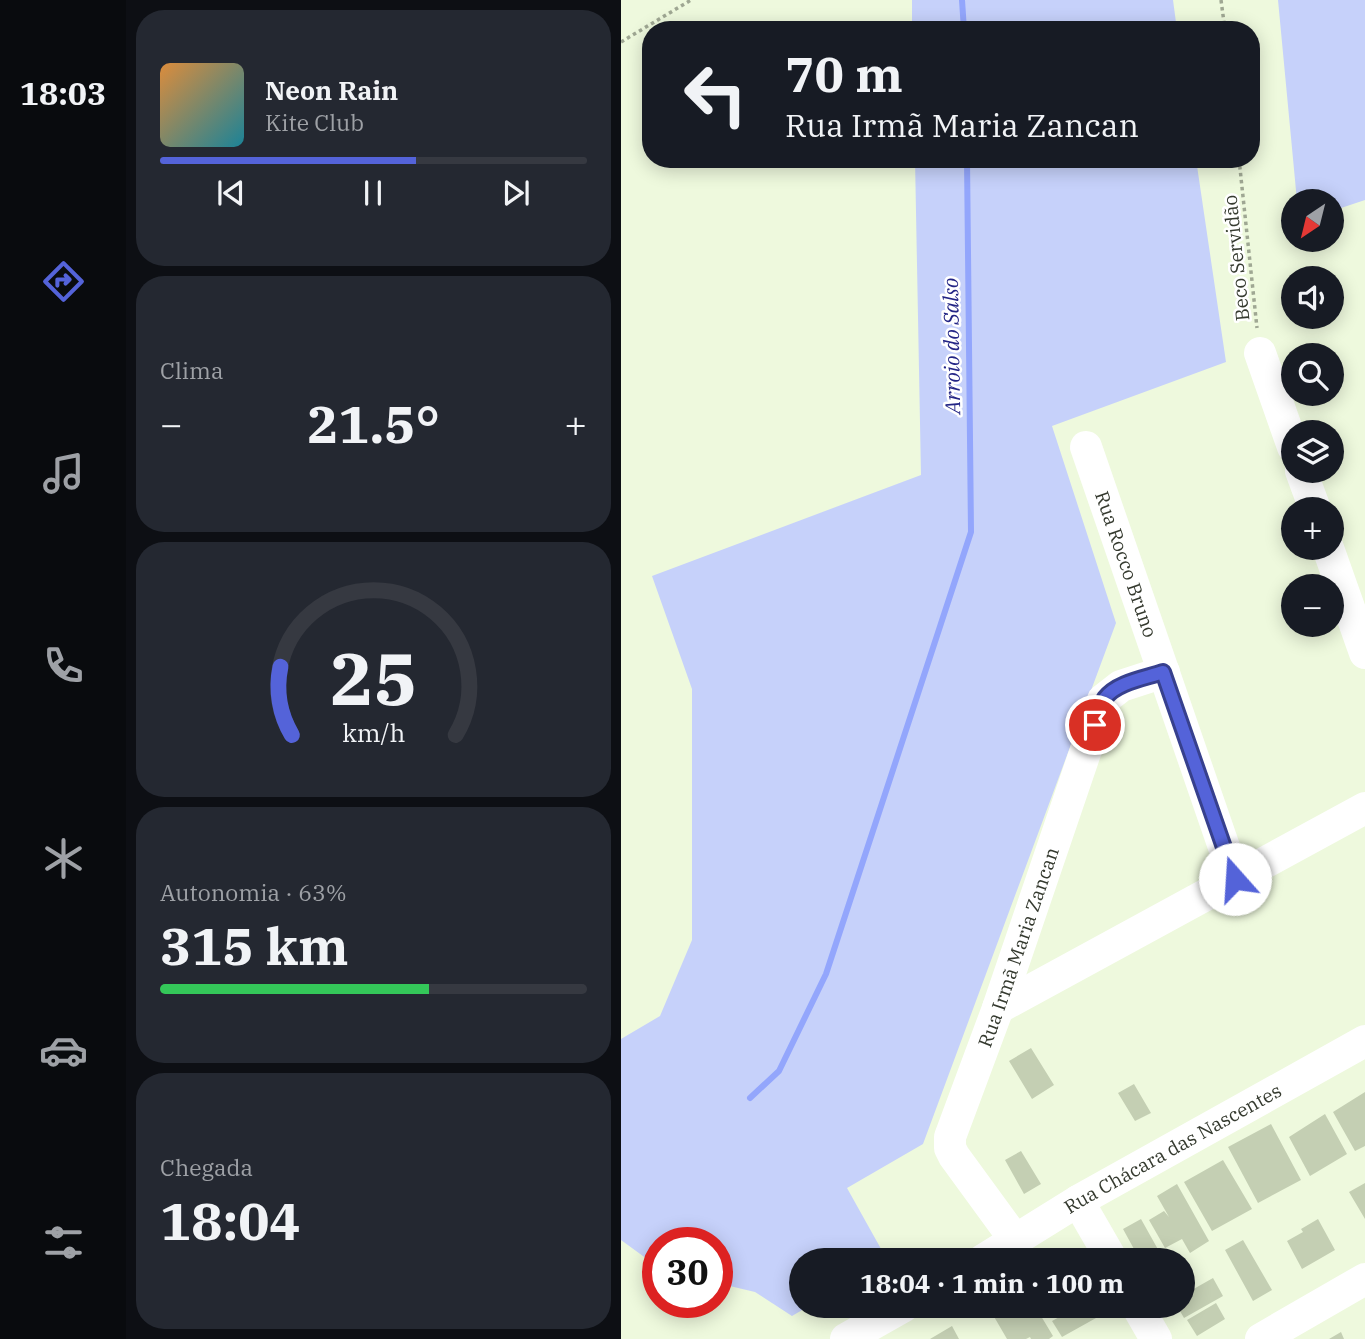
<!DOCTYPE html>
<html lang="pt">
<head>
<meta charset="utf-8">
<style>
  body { margin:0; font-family:"IBM Plex Serif",serif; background:#242831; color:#f1f3f6; height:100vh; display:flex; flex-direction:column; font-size:26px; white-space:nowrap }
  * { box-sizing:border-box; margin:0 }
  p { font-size:23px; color:#9ea1a6 }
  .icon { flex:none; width:38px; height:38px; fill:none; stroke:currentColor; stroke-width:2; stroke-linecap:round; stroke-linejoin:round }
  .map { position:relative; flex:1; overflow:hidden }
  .panel { display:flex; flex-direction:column; gap:10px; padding:10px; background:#0d0f14; width:495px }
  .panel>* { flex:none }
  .guide { position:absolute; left:21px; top:21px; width:618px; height:147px; border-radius:28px; box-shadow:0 4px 18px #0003; background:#171b24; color:#f1f3f6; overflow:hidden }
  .needle { width:46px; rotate:215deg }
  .fabs { position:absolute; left:660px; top:189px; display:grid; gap:14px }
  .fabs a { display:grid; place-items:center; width:63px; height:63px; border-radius:50%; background:#171b24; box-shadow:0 4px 18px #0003; font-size:35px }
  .speed { position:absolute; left:21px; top:1227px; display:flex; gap:14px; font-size:35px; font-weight:700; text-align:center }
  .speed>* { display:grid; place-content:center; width:91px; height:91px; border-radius:50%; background:#171b24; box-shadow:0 4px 18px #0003; line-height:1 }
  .speed .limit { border:10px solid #d22; background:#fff; color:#111 }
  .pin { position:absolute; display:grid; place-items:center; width:60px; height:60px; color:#fff; margin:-30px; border:4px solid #fff; border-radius:50%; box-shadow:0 2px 7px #0007 }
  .me { position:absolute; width:77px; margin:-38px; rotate:341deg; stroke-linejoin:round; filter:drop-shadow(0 0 5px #0008) }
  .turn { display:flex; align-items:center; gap:24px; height:147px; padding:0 28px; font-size:32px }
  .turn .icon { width:91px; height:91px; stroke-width:2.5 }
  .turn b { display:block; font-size:49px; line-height:60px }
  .big { font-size:52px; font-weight:700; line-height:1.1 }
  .panel .card { flex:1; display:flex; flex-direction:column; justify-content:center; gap:10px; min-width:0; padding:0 24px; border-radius:28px; background:#242831 }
  .panel .dial { align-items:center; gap:0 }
  .dial svg { height:182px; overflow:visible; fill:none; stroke:#363941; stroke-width:7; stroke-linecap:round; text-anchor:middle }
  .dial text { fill:#f1f3f6; stroke:none }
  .song { display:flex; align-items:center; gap:21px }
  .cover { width:84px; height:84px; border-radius:10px; background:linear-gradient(135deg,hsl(30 70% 55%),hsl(190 70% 35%)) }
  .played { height:7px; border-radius:4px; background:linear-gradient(90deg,#5463d9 60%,#363941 60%) }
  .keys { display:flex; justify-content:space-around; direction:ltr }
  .heat { display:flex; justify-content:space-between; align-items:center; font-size:38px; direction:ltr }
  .charge { height:10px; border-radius:5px; background:linear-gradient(90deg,#34c759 63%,#363941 0) }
  .trip { position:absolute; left:168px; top:1248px; width:406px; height:70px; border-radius:35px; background:#171b24; box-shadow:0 4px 18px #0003; font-weight:700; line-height:70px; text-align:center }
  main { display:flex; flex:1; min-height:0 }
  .menu { display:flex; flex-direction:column; width:126px; justify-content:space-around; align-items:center; background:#090b0e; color:#9ea1a6 }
  .menu .icon { width:49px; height:49px }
  .menu .active { color:#5463d9 }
  .menu b { font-size:32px; color:#f1f3f6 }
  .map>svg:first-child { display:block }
</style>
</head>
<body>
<main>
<nav class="menu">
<b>18:03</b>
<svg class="icon active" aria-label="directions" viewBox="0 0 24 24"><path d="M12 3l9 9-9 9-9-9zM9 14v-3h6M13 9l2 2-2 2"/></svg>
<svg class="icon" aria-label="music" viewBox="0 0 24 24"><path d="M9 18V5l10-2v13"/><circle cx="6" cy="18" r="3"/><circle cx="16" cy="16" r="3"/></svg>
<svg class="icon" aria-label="phone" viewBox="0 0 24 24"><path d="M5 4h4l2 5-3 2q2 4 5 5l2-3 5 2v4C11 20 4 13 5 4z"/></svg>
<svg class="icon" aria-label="climate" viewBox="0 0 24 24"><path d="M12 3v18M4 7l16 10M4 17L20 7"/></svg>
<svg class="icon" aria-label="car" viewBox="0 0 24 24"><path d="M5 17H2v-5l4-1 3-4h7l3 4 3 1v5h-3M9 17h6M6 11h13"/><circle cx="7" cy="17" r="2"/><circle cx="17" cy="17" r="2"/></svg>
<svg class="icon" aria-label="filters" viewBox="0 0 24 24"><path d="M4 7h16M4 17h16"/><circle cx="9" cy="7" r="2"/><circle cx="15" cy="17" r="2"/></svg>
</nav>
<section class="panel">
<div class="card">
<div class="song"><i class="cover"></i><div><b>Neon Rain</b><p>Kite Club</p></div></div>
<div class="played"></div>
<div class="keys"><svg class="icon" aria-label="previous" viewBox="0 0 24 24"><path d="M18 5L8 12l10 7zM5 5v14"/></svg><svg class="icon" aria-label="pause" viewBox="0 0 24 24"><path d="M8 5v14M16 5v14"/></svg><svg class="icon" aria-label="next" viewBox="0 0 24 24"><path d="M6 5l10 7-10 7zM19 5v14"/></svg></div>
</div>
<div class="card"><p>Clima</p>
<div class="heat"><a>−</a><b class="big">21.5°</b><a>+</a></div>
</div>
<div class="card dial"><svg viewBox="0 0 100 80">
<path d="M14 69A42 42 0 1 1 86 69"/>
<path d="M14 69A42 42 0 0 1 9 39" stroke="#5463d9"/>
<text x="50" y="56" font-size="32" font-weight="700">25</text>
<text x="50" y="72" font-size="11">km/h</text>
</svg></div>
<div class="card"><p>Autonomia · 63%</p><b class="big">315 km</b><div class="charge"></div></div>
<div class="card"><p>Chegada</p><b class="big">18:04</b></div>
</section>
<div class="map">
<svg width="744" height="1339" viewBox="0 0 744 1339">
  <rect width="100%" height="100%" fill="#eef9dd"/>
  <path fill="#c6d1fa" d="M291,0H552L556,30H291Z
    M657,0H744V200L711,211L710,201H676Z
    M294,159H575L605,362L431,426L495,623L302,1144L226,1188L264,1256L259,1260H180V1306H188L171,1316L134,1292L96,1283V1242H37V1267L0,1240V1039L39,1016L71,940V689L31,576L300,475Z"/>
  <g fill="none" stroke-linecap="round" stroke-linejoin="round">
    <path stroke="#93a6fc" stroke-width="6" d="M341,0L343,30
      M129,1098L158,1071L205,974L350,532L346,159"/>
  </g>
  <path fill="#c4cfb3" d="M410,1048L433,1085L411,1099L388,1061Z
    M513,1084L530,1113L514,1121L497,1093Z
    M744,1092V1146L734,1151L712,1112Z
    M704,1114L726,1154L689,1176L668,1137Z
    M650,1124L680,1180L637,1203L607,1147Z
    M400,1151L420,1184L403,1194L384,1160Z
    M602,1160L631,1209L591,1231L563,1182Z
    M744,1183V1219L728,1192Z
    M556,1184L588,1241L569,1253L561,1239L544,1248L528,1220L543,1211L548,1217L536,1196Z
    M520,1219L539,1253L527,1260H519L502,1229Z
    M697,1219L714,1250L681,1269L666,1241L682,1232L680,1229Z
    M622,1240L651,1290L632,1301L604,1250Z
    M592,1278L602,1296L563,1318L556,1306H562V1295Z
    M595,1303L604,1319L576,1336L566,1320Z
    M372,1306H414L432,1336L428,1339H410L409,1337L405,1339H386L368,1308Z
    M431,1306H454L437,1315Z
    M466,1306H492L493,1308L441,1337L431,1321L442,1315L444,1318Z
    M331,1326L338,1339H309Z
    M720,1332L723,1339H708Z"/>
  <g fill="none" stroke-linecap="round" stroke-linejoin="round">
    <path stroke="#9fa793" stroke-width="3.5" stroke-dasharray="3.5 3.5" stroke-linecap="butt" d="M600,0L604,30
      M0,42L70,0
      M618,159L636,328"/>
    <g stroke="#fff" stroke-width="32">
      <path d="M639,353L672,447"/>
      <path id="s1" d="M465,447L614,879"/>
      <path d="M680,471L694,509"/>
      <path d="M707,548L744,653"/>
      <path d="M377,1008L744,808"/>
      <path d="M457,1201L491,1260"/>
      <path id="s2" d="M395,1241L333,1156L329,1148V1137L377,1008L482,700L500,686L543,672"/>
      <path id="s3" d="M362,1260L457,1201L744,1041"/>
      <path d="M516,1306L535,1339"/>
      <path d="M225,1339L283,1306"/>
      <path d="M640,1339L744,1279"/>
    </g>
  </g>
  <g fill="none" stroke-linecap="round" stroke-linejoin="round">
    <defs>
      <path id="route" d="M474,725C476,717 479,705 484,698C496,682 525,678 542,672L614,879"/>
    </defs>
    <use href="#route" stroke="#37408d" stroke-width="18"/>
    <use href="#route" stroke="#5463d9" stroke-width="12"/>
  </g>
  <g text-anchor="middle" stroke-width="5" stroke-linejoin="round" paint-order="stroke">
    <g font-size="19" fill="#353a2f" stroke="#fff">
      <text transform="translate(615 258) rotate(-96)" y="7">Beco Servidão</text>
      <text dy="7" stroke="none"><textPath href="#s1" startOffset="124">Rua Rocco Bruno</textPath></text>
      <text dy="7" stroke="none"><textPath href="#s2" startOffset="327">Rua Irmã Maria Zancan</textPath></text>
      <text dy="7" stroke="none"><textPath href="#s3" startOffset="220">Rua Chácara das Nascentes</textPath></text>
    </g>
    <g font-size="21" font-style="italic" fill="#232585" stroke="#fff">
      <text transform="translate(331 346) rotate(-91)" y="7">Arroio do Salso</text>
    </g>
  </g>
</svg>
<div class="fabs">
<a><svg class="needle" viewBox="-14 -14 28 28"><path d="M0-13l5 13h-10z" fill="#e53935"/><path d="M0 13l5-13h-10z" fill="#9ea1a6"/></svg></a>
<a><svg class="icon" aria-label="sound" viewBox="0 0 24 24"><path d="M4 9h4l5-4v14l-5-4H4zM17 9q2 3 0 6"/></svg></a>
<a><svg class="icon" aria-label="search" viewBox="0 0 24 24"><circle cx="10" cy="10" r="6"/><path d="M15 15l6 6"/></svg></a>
<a><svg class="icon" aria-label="layers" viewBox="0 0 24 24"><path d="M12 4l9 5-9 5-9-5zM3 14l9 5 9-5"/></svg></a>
<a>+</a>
<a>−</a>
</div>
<div class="speed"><div class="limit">30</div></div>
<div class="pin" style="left:474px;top:725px;background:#d93025"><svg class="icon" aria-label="arrive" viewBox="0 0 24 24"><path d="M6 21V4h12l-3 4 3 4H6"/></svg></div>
<svg class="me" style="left:614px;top:879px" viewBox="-20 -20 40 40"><circle r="19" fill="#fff"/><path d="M0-13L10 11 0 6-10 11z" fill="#5463d9"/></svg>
<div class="trip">18:04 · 1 min · 100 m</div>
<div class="guide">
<div class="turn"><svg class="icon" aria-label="left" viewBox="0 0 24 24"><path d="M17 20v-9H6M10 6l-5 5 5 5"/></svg><div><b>70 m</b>Rua Irmã Maria Zancan</div></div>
</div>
</div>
</main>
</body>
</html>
